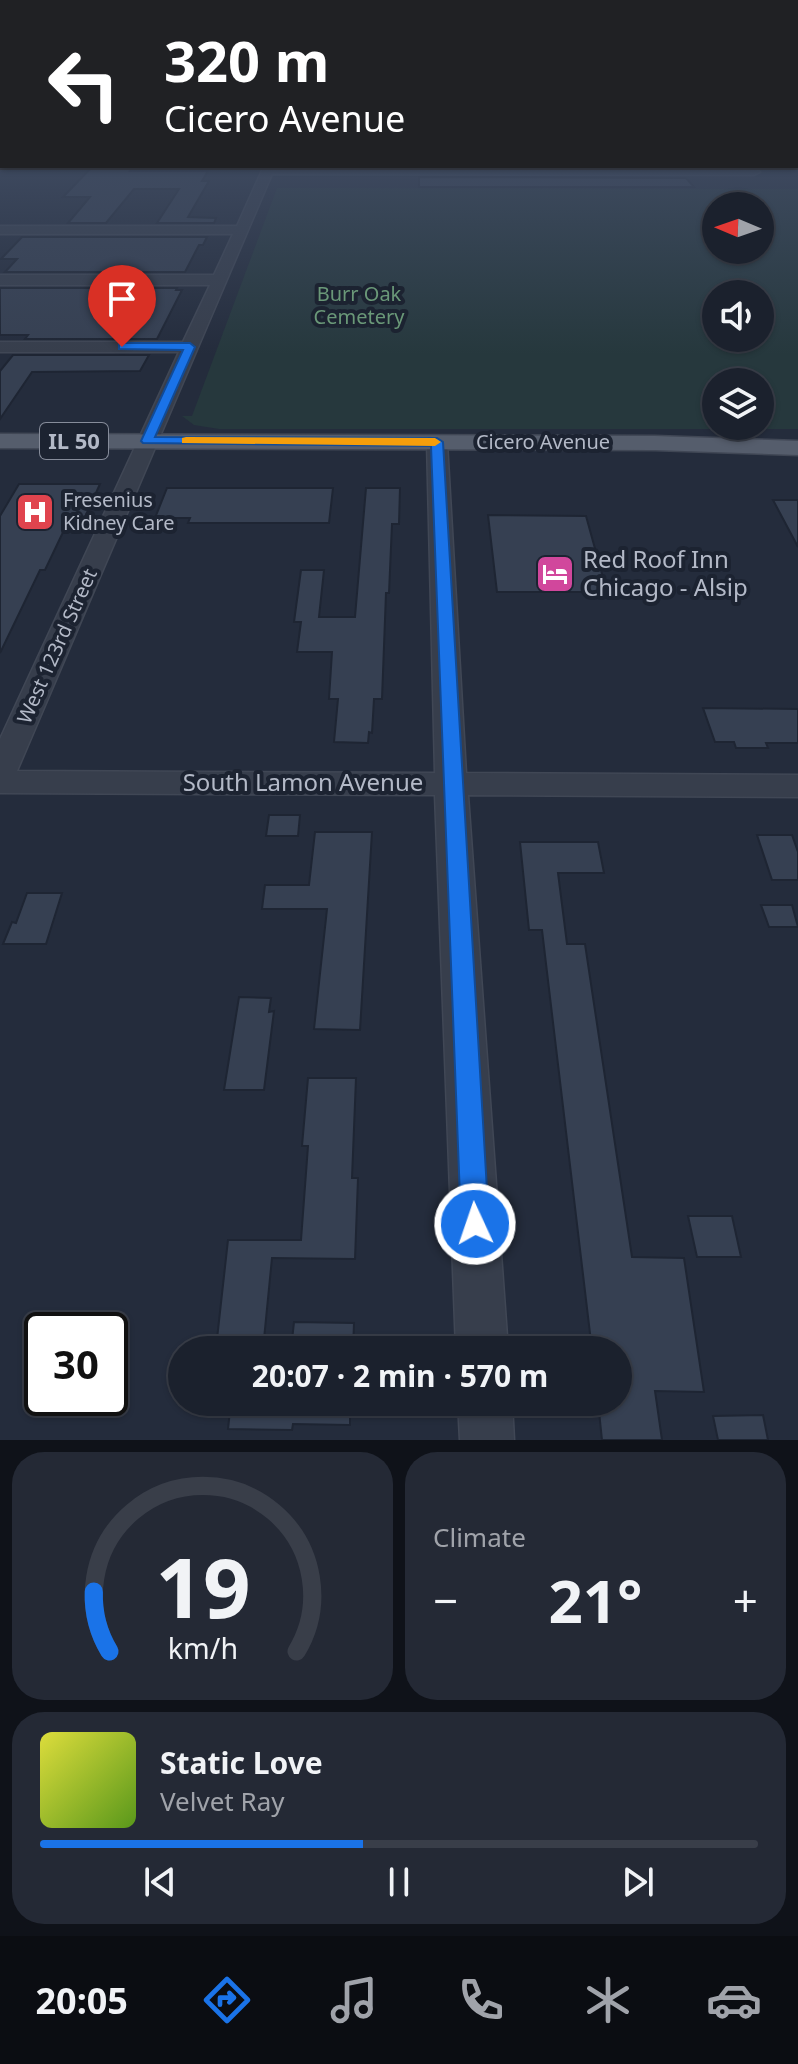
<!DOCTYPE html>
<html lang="en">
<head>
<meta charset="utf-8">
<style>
  body { margin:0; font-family:"Noto Sans",sans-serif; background:#242935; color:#f1f3f6; height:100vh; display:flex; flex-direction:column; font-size:30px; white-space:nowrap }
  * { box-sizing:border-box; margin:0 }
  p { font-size:26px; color:#a0a3aa }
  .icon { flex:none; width:44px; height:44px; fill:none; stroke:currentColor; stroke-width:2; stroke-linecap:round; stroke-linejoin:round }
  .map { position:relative; height:1440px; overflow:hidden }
  .drawer { display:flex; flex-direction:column; gap:12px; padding:12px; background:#0f1219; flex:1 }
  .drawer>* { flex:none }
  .hud { position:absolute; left:0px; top:0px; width:798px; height:168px; box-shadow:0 2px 6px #0004,0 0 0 2px #393e49; background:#202124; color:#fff; overflow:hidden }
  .needle { width:52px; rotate:272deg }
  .tools { position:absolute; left:702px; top:192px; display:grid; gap:16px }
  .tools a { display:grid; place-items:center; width:72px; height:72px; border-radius:50%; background:#1b212d; box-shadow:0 2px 6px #0004,0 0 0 2px #393e49; font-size:40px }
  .speed { position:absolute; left:24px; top:1312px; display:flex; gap:16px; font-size:40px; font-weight:700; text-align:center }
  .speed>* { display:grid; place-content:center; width:104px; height:104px; border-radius:50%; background:#1b212d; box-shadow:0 2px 6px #0004,0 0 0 2px #393e49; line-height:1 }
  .speed .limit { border:4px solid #111; border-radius:12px; background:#fff; color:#111 }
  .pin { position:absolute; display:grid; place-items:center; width:68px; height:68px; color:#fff; margin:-82px -34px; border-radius:50% 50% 50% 0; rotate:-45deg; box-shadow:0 0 8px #0007 }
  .pin .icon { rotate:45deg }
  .me { position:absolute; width:88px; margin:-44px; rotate:357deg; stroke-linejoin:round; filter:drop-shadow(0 0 6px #0008) }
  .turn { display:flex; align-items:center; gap:28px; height:168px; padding:0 32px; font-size:36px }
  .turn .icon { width:104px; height:104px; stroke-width:2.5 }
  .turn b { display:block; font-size:56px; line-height:68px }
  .big { font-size:60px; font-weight:700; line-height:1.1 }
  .drawer .tile { flex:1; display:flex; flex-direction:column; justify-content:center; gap:12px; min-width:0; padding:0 28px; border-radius:32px; background:#242935 }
  .drawer .dial { align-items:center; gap:0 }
  .dial svg { height:208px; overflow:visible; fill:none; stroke:#393e49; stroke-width:7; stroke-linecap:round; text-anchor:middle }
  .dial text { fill:#f1f3f6; stroke:none }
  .song { display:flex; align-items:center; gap:24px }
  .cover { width:96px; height:96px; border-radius:12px; background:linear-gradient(135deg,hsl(60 70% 55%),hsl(90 70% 35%)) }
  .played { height:8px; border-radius:4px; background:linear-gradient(90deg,#1a73e8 45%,#393e49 45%) }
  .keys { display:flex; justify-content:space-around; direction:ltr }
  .heat { display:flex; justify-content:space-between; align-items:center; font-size:44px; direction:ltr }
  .drawer .tiles { flex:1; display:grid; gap:12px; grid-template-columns:1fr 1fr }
  .tile:last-child { grid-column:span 2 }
  .trip { position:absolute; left:168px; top:1336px; width:464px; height:80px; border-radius:40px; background:#1b212d; box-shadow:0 2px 6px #0004,0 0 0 2px #393e49; font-weight:700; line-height:80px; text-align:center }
  .dock { display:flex; height:128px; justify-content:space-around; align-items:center; background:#0b0d12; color:#a0a3aa }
  .dock .icon { width:56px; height:56px }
  .dock .current { color:#1a73e8 }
  .dock b { font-size:36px; color:#f1f3f6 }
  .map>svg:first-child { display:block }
</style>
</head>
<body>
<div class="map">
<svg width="798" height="1440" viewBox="0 0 798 1440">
  <rect width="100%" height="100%" fill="#242c3c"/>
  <path fill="#26383d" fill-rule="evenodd" d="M277,188L798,189V429H219L194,425L182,416H192ZM716,206H760V250H716ZM716,294H760V338H716ZM716,382H760V426H716Z"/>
  <path fill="#364052" stroke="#1e2533" stroke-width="2" d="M93,166H134L130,171H208L202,181H209L188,217L216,218L214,223H157L179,189H134L106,223H68L90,197H63Z
    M419,177L686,178L694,187H419Z
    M22,237H207L203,245H199L185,272H5L17,259H1Z
    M0,288H177L176,290H182L157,339H25L28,335H0Z
    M13,355H149L140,371L32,372L0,419V371Z
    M19,484H100L80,528H65L45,570H40L0,653V516Z
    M167,488H333L329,523H188L190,518H155Z
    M366,488H400L399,524H392L389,593H386L382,699H374L372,733L369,732L368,743L334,742L338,699H329L332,652H297L301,622H294L301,570H324L319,617H355Z
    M773,500H798V547Z
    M488,515L586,516L607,592H497Z
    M703,708L798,709V743H766L768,748H736L734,742H715Z
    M269,815H300L298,836H266Z
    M315,832H372L360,1030L314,1029L327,909H262L265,885H309Z
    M757,835H792L798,852V880H772Z
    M520,842H598L604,873H558L567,944H585L632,1257L684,1258L704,1392L655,1391L662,1440H602L598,1402H618V1350H592L542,930H529Z
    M27,893H62L46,944H3L12,922L16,923Z
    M761,905H792L798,927H769Z
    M239,997L271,998L269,1012L274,1011L264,1090H224Z
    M308,1078H356L352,1178H358L355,1259L272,1258L264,1339H217L228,1240H301L308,1146H302Z
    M688,1216H732L741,1257H697Z
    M294,1322L354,1323L353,1350H291Z
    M231,1402H350V1425L293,1424L292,1430L228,1429Z
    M763,1415L768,1440H718L713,1416Z"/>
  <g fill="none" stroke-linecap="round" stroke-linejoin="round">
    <defs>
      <path id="minor" d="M0,153H2V156H0Z
        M264,166L754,169L760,172L754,175L272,174L17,771L435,773L427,442L437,436L447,442L466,773L798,775V797L468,795L508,1350H456L435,795L0,793V739L179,352H0V342H183L210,285H0V275H214L233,234H0V226H237Z
        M458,1402H512L514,1440H460Z"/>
      <path id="major" d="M0,434L655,436L798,441V455L655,450L0,448Z"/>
    </defs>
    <use href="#minor" stroke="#404755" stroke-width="3"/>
    <use href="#major" stroke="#404755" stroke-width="3"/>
    <use href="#minor" fill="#373e4c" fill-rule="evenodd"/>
    <use href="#major" fill="#555d6c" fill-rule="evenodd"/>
  </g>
  <linearGradient id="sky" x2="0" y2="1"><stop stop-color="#141821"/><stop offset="0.43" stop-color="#3f4b61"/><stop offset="1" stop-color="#3f4b61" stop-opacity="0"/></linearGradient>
  <rect width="798" height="354" fill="url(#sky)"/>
  <path fill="#1a73e8" stroke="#114b97" stroke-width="2" d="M122,343H190L195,347L155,437L437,438L443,442L489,1224L485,1234L475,1238L465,1234L461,1224L431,446L143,443L141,441L183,350L119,349V344Z"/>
  <path fill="#f59e0b" d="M186,437L435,438L441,442L435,446L182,443V438Z"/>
  <defs>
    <symbol id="hospital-square" viewBox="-11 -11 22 22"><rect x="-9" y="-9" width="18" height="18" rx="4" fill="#e0444e" stroke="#1c2331"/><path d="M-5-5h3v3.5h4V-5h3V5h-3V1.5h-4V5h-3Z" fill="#fff"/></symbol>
    <symbol id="hotel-square" viewBox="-11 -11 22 22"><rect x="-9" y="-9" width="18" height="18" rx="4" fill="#d1479c" stroke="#1c2331"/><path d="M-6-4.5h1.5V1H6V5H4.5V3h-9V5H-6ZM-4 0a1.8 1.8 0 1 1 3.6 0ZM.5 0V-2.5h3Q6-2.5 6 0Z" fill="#fff"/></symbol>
  </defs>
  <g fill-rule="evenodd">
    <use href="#hospital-square" x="13" y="490" width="44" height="44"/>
    <use href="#hotel-square" x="533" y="552" width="44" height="44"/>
  </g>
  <g text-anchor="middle" stroke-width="8" stroke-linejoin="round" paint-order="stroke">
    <g font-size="20" fill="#6a9878" stroke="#1c2331">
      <text x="359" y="301">Burr Oak<tspan x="359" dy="23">Cemetery</tspan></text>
    </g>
    <g font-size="20" fill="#b3b9c7" stroke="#1c2331">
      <text x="543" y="449">Cicero Avenue</text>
      <text transform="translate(57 646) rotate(-66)" y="7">West 123rd Street</text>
    </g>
    <g font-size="20" fill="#b3b9c7" stroke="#1c2331" text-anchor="start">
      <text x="63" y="507">Fresenius<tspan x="63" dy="23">Kidney Care</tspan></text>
    </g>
    <rect fill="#1c2331" stroke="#868c9a" stroke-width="2" x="40" y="423" width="68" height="36" rx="6"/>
    <g font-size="22" font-weight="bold" fill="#b3b9c7">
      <text x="74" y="449">IL 50</text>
    </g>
    <g font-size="24" fill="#b3b9c7" stroke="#1c2331" text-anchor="start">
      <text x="583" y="568">Red Roof Inn<tspan x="583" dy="28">Chicago - Alsip</tspan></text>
    </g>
    <g font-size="24" fill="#b3b9c7" stroke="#1c2331">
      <text x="303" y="791">South Lamon Avenue</text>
    </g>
  </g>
</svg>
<div class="tools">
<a><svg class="needle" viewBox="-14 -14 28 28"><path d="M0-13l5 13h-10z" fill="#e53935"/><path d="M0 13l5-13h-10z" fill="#a0a3aa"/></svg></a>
<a><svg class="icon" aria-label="sound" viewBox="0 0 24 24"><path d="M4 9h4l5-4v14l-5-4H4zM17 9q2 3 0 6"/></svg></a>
<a><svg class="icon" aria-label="layers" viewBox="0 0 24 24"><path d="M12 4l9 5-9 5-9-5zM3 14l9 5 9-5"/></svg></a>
</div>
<div class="speed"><div class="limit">30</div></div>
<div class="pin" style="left:122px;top:347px;background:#d93025"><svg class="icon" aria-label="arrive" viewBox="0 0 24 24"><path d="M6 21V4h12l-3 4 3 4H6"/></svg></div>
<svg class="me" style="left:475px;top:1224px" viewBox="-20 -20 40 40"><circle r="17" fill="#1a73e8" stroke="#fff" stroke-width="3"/><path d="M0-11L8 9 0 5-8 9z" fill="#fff"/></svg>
<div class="trip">20:07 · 2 min · 570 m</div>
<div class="hud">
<div class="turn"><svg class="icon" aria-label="left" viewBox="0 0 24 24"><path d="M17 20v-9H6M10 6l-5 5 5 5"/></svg><div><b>320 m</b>Cicero Avenue</div></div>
</div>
</div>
<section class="drawer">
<div class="tiles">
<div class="tile dial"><svg viewBox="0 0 100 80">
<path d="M14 69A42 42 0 1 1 86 69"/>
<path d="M14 69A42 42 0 0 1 8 46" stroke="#1a73e8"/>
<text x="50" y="56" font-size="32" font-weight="700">19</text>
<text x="50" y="72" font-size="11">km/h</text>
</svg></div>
<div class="tile"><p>Climate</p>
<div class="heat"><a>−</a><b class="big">21°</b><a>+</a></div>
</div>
<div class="tile">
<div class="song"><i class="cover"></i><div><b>Static Love</b><p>Velvet Ray</p></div></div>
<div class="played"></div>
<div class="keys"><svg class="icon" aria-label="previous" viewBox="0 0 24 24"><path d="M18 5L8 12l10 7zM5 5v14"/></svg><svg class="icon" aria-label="pause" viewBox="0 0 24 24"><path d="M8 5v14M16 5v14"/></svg><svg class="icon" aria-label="next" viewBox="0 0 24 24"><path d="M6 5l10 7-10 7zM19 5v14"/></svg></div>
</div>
</div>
</section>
<nav class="dock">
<b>20:05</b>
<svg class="icon current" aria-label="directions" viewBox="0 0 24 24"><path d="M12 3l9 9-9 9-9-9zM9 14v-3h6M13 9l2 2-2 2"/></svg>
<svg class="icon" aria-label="music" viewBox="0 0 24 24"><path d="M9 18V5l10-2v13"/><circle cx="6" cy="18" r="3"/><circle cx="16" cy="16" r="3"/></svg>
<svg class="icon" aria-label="phone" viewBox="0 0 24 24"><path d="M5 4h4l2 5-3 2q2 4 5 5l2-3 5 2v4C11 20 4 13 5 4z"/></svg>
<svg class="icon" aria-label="climate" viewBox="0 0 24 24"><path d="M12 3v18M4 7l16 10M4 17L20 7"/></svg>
<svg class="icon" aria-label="car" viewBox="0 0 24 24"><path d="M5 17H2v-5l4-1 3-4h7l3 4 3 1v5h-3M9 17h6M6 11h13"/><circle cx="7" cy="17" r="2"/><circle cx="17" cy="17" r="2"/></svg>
</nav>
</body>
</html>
